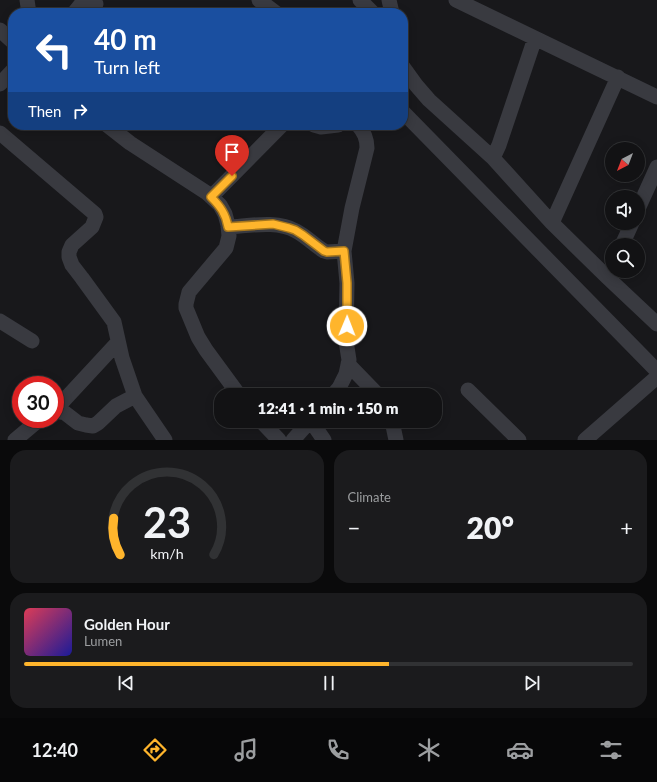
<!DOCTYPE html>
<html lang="en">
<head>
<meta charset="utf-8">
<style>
  body { margin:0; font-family:Lato,sans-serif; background:#1b1b1d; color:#f1f3f6; height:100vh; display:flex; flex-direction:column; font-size:15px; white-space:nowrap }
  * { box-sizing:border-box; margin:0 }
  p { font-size:13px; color:#9c9ea0 }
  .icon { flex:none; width:22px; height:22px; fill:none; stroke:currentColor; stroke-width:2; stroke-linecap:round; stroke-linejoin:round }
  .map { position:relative; height:440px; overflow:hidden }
  .sheet { display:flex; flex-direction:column; gap:10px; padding:10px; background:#0a0a0b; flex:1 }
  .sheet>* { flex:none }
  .hud { position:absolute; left:8px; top:8px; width:400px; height:122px; border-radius:16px; box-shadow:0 2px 10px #0003,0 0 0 1px #313234; background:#1a4fa0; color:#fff; overflow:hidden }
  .needle { width:26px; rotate:222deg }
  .tools { position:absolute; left:605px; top:142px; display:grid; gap:8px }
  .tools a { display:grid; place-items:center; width:40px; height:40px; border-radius:50%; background:#121214; box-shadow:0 2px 10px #0003,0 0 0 1px #313234; font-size:20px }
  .speed { position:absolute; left:12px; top:376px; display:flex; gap:8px; font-size:20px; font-weight:700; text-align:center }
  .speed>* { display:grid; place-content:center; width:52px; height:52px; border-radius:50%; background:#121214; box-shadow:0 2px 10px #0003,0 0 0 1px #313234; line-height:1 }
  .speed .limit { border:6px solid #d22; background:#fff; color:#111 }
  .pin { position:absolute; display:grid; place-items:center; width:34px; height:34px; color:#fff; margin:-41px -17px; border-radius:50% 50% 50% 0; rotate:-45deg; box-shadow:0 0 4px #0007 }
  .pin .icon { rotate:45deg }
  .me { position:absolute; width:44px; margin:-22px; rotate:1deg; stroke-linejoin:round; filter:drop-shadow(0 0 3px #0008) }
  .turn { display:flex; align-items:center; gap:14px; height:84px; padding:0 20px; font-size:18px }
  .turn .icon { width:52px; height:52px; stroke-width:2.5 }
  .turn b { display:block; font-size:28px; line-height:34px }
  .then { display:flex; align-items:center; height:38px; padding:0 20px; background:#0003; gap:8px; font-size:15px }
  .big { font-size:30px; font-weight:800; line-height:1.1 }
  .sheet .card { flex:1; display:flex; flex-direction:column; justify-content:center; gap:6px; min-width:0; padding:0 14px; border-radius:16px; background:#1b1b1d }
  .sheet .dial { align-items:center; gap:0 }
  .dial svg { height:104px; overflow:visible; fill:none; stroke:#313234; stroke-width:7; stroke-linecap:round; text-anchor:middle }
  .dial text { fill:#f1f3f6; stroke:none }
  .song { display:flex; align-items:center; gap:12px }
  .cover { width:48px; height:48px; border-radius:6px; background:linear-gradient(135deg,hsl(350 70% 55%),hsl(240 70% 35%)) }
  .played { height:4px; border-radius:2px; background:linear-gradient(90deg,#ffb52c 60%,#313234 60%) }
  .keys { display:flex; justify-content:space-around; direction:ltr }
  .heat { display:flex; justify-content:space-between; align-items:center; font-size:22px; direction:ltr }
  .sheet .tiles { flex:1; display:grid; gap:10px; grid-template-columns:1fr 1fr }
  .card:last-child { grid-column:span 2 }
  .trip { position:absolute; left:214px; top:388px; width:228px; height:40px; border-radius:16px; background:#121214; box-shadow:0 2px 10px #0003,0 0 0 1px #313234; font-weight:800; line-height:40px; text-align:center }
  .tabs { display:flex; height:64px; justify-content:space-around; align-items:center; background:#070708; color:#9c9ea0 }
  .tabs .icon { width:28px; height:28px }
  .tabs .selected { color:#ffb52c }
  .tabs b { font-size:18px; color:#f1f3f6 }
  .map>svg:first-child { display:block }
</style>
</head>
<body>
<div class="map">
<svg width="657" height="440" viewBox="0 0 657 440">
  <rect width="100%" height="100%" fill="#18181b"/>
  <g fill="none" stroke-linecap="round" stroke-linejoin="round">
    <path stroke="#393a40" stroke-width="15" d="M27,0L29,13
      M259,0L276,13
      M360,0L373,13
      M389,0L392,13
      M456,0L657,97
      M74,13L82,3L96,4
      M0,30L13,42
      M403,67L416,85L429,100L493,158L552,223L607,277L657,324
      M0,84L13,70
      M403,112L657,371
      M107,125L130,143L207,193L220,205L225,214L228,225L229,236L226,248L189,292L186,304V308L198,337L206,350L239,395
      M314,125L321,127L338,125
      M0,133L95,214L96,217L92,227L72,245L69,252V257L72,265L82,278L114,322L122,358L135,396L165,440
      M493,158L499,145L535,38
      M211,197L282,125
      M638,209L657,167
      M552,223L618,77
      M228,227C249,226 277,220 296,231C306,236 314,245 324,251L327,252L344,251
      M622,245L632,223
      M0,321L32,341
      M348,364L378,395
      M468,390L519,440
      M333,395L339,388L346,374L349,360L346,341L347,283L344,251L352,208L367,148C367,138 364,132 358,125
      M55,410L118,342
      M55,411L65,413L78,423L86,425L93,426L98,423L116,406L135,396
      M261,421L279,440
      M311,421L324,440
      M392,421L396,440
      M15,440L40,419
      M293,440L310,421
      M585,440L657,377"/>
  </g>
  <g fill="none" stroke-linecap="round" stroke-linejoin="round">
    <defs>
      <path id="route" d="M232,176L211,197C220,206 226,214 228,227L273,224L289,228L295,230L303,235L324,251L327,252L344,251L347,283V326"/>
    </defs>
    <use href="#route" stroke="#a6761d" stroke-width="10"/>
    <use href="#route" stroke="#ffb52c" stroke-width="7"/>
  </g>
</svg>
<div class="tools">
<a><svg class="needle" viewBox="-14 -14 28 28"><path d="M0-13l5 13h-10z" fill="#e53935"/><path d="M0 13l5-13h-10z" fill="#9c9ea0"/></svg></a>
<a><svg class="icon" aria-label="sound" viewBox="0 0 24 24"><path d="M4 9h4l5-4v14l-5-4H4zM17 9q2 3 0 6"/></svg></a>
<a><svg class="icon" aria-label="search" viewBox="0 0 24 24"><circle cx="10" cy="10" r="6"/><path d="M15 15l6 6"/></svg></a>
</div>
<div class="speed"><div class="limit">30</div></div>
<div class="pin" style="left:232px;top:176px;background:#d93025"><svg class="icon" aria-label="arrive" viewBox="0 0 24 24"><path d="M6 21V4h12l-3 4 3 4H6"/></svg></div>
<svg class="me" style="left:347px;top:326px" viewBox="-20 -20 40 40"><circle r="17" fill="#ffb52c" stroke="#fff" stroke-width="3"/><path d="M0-11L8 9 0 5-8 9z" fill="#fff"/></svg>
<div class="trip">12:41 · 1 min · 150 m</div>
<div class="hud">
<div class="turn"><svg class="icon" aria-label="left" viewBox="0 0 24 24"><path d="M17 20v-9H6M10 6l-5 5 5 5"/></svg><div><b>40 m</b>Turn left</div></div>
<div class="then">Then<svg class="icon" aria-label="right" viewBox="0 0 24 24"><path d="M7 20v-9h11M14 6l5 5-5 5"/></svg></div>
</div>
</div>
<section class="sheet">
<div class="tiles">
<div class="card dial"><svg viewBox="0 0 100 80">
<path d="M14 69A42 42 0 1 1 86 69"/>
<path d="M14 69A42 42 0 0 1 9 41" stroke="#ffb52c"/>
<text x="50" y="56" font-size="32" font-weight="700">23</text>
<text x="50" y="72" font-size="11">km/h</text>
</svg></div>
<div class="card"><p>Climate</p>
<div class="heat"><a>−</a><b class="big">20°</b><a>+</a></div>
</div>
<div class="card">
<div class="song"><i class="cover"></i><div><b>Golden Hour</b><p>Lumen</p></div></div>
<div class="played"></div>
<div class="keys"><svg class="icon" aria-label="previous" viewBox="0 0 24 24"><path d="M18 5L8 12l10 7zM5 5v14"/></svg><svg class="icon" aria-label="pause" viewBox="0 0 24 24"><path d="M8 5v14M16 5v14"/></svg><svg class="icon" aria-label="next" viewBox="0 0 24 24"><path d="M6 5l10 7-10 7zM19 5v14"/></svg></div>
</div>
</div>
</section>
<nav class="tabs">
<b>12:40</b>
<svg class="icon selected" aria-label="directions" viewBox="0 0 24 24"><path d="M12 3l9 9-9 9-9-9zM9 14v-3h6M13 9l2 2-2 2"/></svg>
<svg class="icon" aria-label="music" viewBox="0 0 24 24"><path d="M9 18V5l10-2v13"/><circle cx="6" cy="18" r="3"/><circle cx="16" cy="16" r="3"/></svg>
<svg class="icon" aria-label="phone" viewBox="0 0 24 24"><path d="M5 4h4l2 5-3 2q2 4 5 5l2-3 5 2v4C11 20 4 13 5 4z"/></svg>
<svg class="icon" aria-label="climate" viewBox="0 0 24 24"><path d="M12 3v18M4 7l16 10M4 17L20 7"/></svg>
<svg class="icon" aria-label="car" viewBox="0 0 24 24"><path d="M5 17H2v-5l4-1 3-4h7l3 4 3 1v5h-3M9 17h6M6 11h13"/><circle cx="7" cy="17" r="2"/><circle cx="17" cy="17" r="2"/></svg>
<svg class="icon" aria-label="filters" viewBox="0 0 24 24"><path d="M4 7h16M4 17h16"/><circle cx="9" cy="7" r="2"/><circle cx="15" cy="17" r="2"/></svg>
</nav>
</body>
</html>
